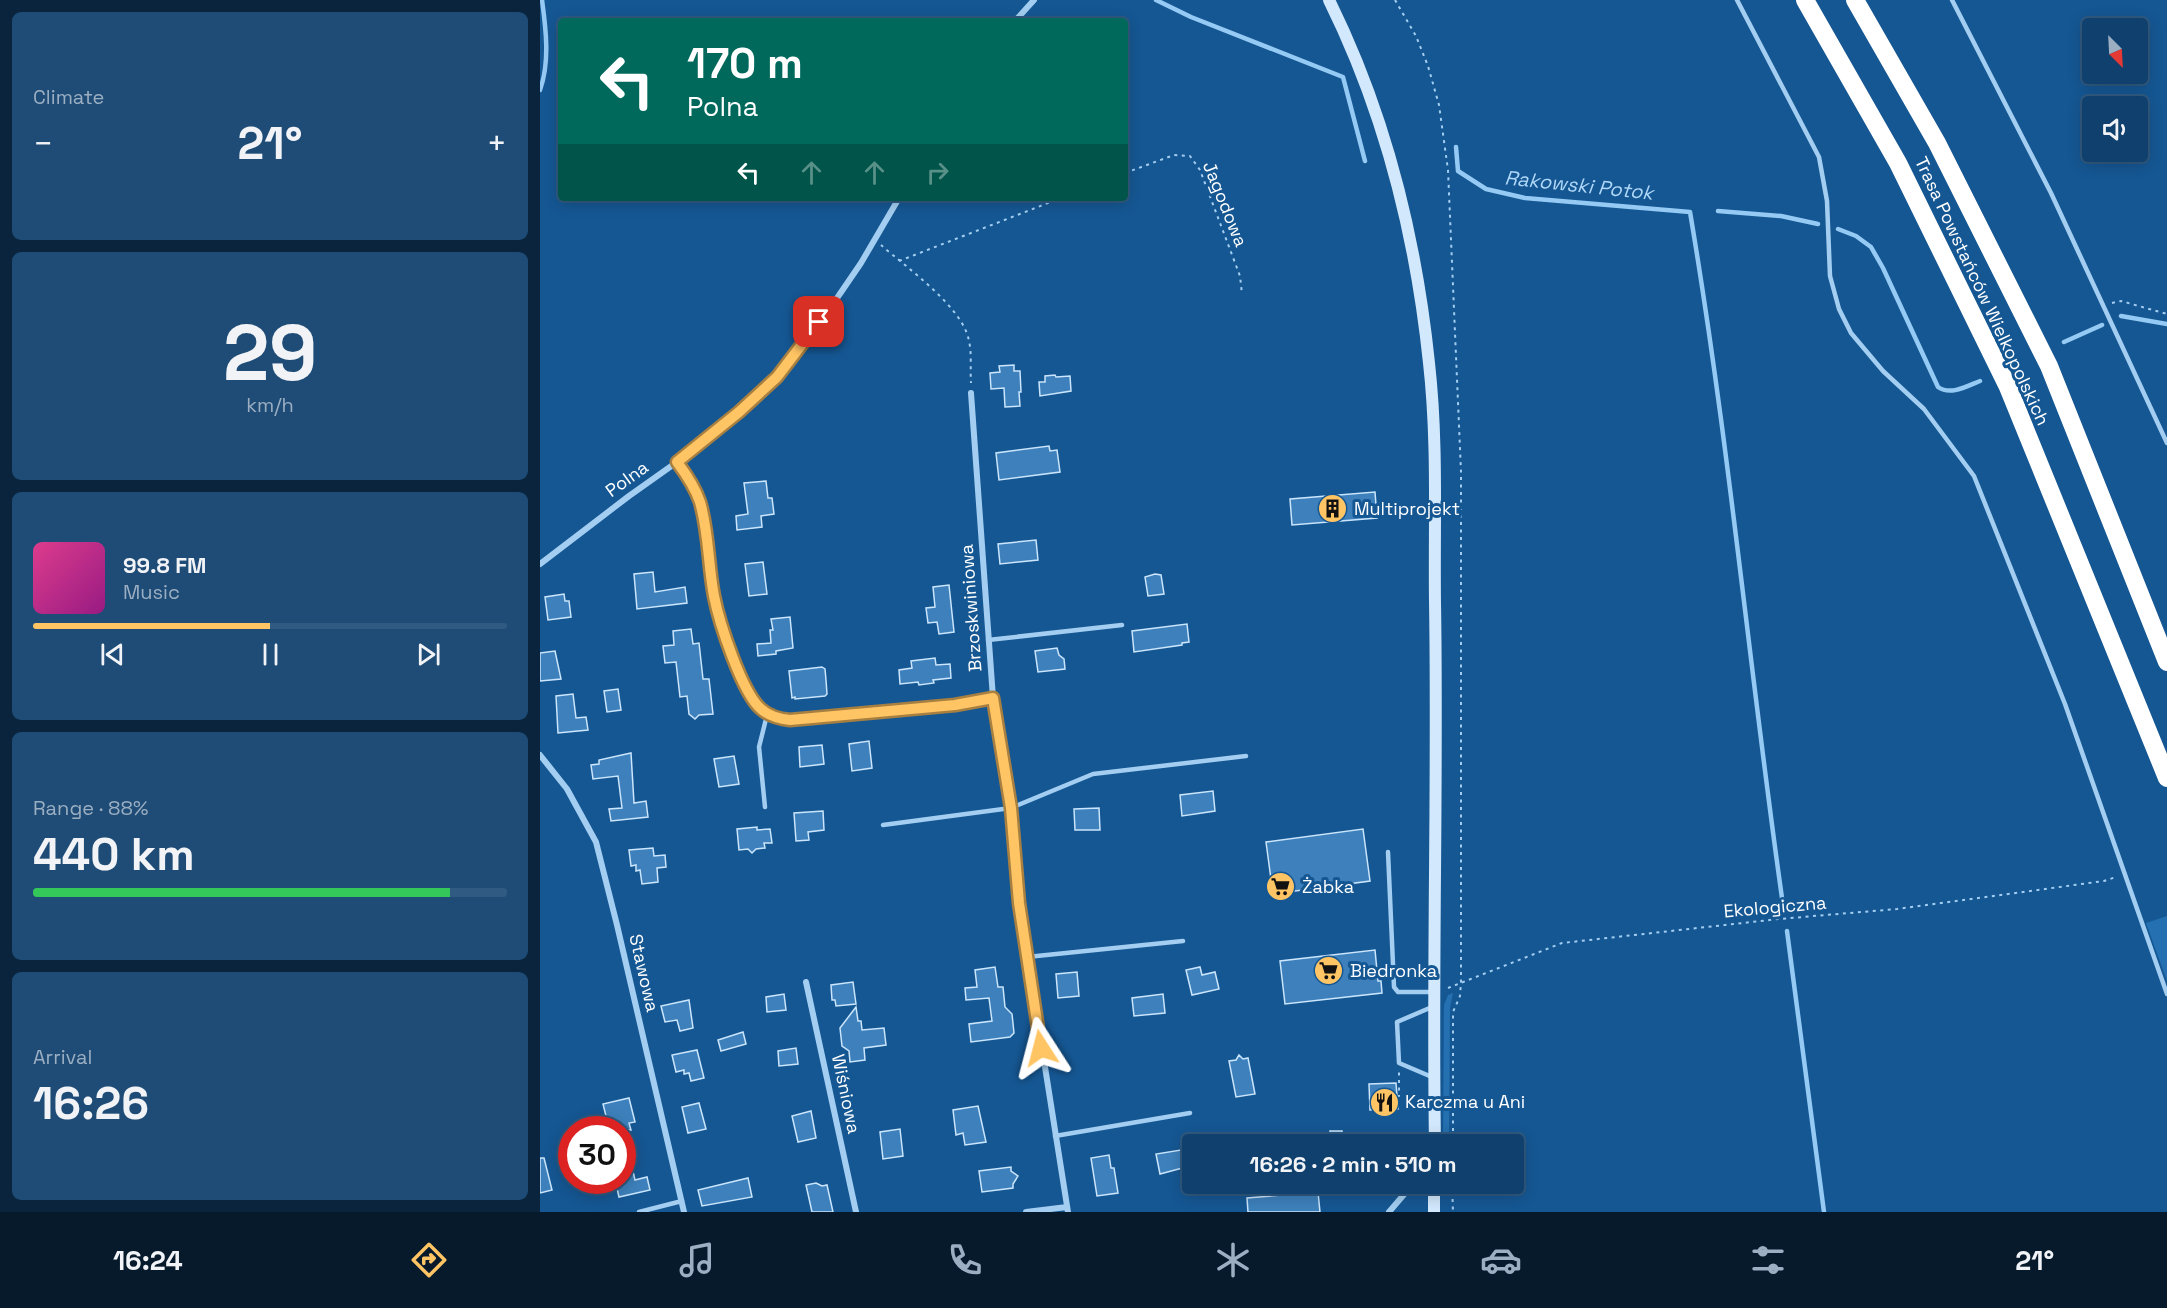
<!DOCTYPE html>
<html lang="en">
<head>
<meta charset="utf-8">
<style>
  body { margin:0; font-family:"Space Grotesk",sans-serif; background:#1e4c76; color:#f1f3f6; height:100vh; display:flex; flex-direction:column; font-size:22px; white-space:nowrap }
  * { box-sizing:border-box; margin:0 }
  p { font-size:20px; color:#9cafc2 }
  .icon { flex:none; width:33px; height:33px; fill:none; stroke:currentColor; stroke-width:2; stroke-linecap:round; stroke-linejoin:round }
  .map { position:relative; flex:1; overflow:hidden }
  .drawer { display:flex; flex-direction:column; gap:12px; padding:12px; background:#09243c; width:540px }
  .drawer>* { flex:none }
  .banner { position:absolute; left:18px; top:18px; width:570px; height:183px; border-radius:6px; box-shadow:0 3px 15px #0003,0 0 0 2px #305a81; background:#00695c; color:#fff; overflow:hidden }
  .needle { width:39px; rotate:156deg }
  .fabs { position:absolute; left:1542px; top:18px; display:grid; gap:12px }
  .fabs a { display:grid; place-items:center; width:66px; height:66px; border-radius:6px; background:#10416e; box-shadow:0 3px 15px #0003,0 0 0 2px #305a81; font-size:30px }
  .speed { position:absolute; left:18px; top:1116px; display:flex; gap:12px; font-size:30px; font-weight:700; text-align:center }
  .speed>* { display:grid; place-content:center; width:78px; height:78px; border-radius:50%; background:#10416e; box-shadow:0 3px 15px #0003,0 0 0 2px #305a81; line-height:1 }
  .speed .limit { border:9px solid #d22; background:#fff; color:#111 }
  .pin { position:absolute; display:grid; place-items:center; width:51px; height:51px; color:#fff; margin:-26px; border-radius:12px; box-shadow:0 3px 9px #0006 }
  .me { position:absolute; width:66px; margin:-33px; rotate:351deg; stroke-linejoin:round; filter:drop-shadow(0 0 4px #0008) }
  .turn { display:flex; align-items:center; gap:21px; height:126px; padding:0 30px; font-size:27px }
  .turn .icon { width:78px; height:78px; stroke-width:2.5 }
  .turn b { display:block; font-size:42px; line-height:51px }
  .lanes { display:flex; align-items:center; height:57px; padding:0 30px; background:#0003; justify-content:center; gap:30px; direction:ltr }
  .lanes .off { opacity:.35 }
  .big { font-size:45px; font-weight:800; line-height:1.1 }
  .drawer .widget { flex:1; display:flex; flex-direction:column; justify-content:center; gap:9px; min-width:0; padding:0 21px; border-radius:9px; background:#1e4c76 }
  .drawer .dial { align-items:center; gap:0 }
  .dial b { font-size:78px; line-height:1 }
  .song { display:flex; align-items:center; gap:18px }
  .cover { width:72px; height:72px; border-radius:9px; background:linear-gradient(135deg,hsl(330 70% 55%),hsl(310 70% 35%)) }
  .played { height:6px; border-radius:3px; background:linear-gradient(90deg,#ffc464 50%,#305a81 50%) }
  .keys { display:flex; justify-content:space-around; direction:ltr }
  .heat { display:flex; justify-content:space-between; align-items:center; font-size:33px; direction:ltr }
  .charge { height:9px; border-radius:4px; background:linear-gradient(90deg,#34c759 88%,#305a81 0) }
  .trip { position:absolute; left:642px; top:1134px; width:342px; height:60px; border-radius:6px; background:#10416e; box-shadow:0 3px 15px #0003,0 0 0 2px #305a81; font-weight:800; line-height:60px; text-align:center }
  .tabs { display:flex; height:96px; justify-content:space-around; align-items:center; background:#061a2c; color:#9cafc2 }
  .tabs .icon { width:42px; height:42px }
  .tabs .on { color:#ffc464 }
  .tabs b { font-size:27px; color:#f1f3f6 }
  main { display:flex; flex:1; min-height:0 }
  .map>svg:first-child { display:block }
</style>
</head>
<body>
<main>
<section class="drawer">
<div class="widget"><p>Climate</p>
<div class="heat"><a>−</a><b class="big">21°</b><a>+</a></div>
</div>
<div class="widget dial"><b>29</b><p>km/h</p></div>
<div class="widget">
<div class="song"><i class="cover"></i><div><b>99.8 FM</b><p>Music</p></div></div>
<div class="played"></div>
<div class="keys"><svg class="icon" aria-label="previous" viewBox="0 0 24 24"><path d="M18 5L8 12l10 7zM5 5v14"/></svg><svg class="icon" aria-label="pause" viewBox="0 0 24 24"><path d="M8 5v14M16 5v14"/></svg><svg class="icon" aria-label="next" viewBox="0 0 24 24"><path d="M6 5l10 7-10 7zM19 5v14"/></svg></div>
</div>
<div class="widget"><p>Range · 88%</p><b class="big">440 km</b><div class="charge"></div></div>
<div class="widget"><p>Arrival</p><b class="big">16:26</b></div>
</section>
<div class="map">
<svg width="1627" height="1212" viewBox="0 0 1627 1212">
  <rect width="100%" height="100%" fill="#155793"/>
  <path fill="#2470b0" d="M1627,916V981L1606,923Z
    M913,993L910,1008L909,1144H903L904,1005L908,995Z"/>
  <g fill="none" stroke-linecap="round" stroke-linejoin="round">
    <path stroke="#95caf4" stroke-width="4.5" d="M616,0L651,17L803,77L825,161
      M0,90C10,62 6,29 2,0
      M916,147L918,171L946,189L985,198L1150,212C1189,442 1210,675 1243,905
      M1178,211L1241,216L1278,224
      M1298,229L1316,236L1331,247L1343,268L1398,387C1411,396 1427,386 1440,381
      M1581,316L1627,324
      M1524,342L1562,325
      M1247,931L1284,1212"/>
  </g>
  <path fill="#3d80bb" stroke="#cae5fc" stroke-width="1.5" d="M474,365V371H480L481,392H479L480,406L465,407L464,388L451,389L450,373L460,372L459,366Z
    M515,375L516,377L530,376L531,391L500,396L499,382H505V376Z
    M509,446L510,451L517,450L520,472L459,480L456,453Z
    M226,481L228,498H232L234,514L221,516L222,527L197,530L196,516L208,514L204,483Z
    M835,492L837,518L752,525L750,499Z
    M496,540L498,560L460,564L458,544Z
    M223,562L227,594L209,596L205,564Z
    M113,572L115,592L145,587L147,603L97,609L94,574Z
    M615,574L621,575L624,594L608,596L605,577Z
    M409,585L414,632L399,634L397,622L388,623L386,608L395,607L393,587Z
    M24,594L25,601H29L31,617L8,620L5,597Z
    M250,617L253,648L236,651V654L218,656L217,644L231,643L230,630H233L231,619Z
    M647,624L649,642L642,643V645L594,652L592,631Z
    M151,629L153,644L159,643L163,679H169L173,714L159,715L155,719L149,714L147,696L140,697L136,662L125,663L123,646L134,645L133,631Z
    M517,648L519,655L524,659L525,669L498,672L495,651Z
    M15,651L21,679L0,681V653Z
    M395,658L396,665L410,664L411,678L393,680L394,683L379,685L378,682L360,684L359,670L372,668L371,661Z
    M282,667L285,669L286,680L287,694L285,696L255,699V697L252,698L249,671Z
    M78,689L81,710L67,712L64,691Z
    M33,694L36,718L46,717L48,730L18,733L16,696Z
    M329,741L332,768L312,771L309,744Z
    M282,745L284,764L260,767L259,747Z
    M91,753L94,803L106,801L108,817L71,821L69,809L82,808L78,776L53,779L51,765L59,764V760Z
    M194,756L199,784L179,787L174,759Z
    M673,791L675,811L642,816L640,795Z
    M559,808L560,830H535L534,809Z
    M283,811L284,830L268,832L269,840L256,841L254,813Z
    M217,827V830L230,829L232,843H224L225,848L216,849L212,853L208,849L199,850L197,829Z
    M823,829L830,881L733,894L726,842Z
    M113,848L114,856L125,855L126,867L117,868L118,882L102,884L100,870L96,871V865L91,866L89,850Z
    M835,950L838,981H841L842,993L745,1004L740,961Z
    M455,967L458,987H463L465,1007L472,1014L474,1033L470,1037L431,1042L429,1024L452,1021L449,998L426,1000L425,988L437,987L435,970Z
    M660,967L662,975L675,972L679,989L652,995L646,970Z
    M537,972L539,996L518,998L516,974Z
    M313,982L316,1004L296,1006L295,1000H292L291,985Z
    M244,994L246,1010L227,1012L226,997Z
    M623,994L625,1013L594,1016L592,998Z
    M149,1000L153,1028L140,1031L137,1020L125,1022L121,1006Z
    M316,1007L318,1021H321L322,1030L344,1028L346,1045L324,1048L325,1060L310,1062L309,1051L302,1046L300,1028Z
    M203,1032L206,1044L181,1051L178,1040Z
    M256,1048L258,1064L239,1066L238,1051Z
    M157,1050L164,1078L151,1081L149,1073L144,1074V1070L136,1072L132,1055Z
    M699,1055L703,1059L708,1058L715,1094L696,1097L689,1061L696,1060Z
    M856,1083L858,1109L830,1110L829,1084Z
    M89,1098L95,1122L89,1123L91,1130H75L74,1127L69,1128L63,1104Z
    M159,1103L166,1129L148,1133L142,1107Z
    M438,1106L446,1142L425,1145L423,1133L416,1135L413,1110Z
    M271,1111L276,1138L258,1142L252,1116Z
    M360,1129L363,1156L343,1159L340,1132Z
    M790,1131H802V1134L813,1133V1144H791Z
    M82,1146H87L95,1180L107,1177L110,1190L79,1197L75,1180H82Z
    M647,1149L650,1166L620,1174L616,1154Z
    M569,1155L571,1168H574L578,1193L557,1196L551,1158Z
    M0,1158H4L12,1190L0,1193Z
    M471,1167V1171L478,1176L473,1184V1188L442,1192L439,1171Z
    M208,1178L212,1197L162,1206L158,1190Z
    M276,1183L282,1186L287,1185L293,1212H272L266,1185Z
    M778,1192L780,1212H708L707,1198Z"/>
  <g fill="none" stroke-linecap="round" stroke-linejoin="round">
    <path stroke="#a3cef1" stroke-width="2" stroke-dasharray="3 4.5" stroke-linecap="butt" d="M855,0L876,36L888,66L899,105L908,170L921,472V982L920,996L913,1012V1144
      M585,173L634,155L650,156L660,170L700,276L702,294
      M341,245C367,268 423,307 429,341C432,354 430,369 431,383
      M359,261L521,198
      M1572,303L1581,301L1627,314
      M908,988L1022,943L1239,919L1357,909L1564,881L1576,877
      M857,1096H859V1072
      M912,1184L913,1212"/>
    <path stroke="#a3cef1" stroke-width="4.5" d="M1197,0L1279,157L1287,201L1290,276L1299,309L1311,333L1343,371L1384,409L1434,476L1525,704L1627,994
      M1412,0L1511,193L1627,443
      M448,640L582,625
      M225,807L219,747L227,715
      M343,825L471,808L553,774L706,756
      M848,852L854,987L858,992H894
      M487,957L643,941
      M892,1007L857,1022L859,1063L892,1077
      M515,1136L650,1113
      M99,1212L142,1201"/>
    <path stroke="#a3cef1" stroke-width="6" d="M475,21L494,0
      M431,393L453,698L471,808L479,903L528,1212
      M137,462L199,412L237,377L293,304L321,263L359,198
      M0,564L89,496L137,462C146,474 155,487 160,502C169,533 168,565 174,596C179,622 202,693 221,709C230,717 240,719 251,720L415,704L453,698
      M0,755L27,789L56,842L77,925L144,1212
      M266,982L316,1212
      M486,1212L527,1207
      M849,1212L873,1184"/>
    <path stroke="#d2e8fc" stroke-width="12" d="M789,0C845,113 876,238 889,363C898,443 894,523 895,602C898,783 892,964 895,1144
      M894,1184V1212"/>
    <path stroke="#fff" stroke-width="18" d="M1265,0L1358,163L1468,387L1627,778
      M1315,0L1397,143L1509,366L1627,662"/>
  </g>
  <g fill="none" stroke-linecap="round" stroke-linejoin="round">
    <defs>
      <path id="route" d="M279,322L237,377L199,412L137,462C146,474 155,487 160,502C169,533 168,565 174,596C179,622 202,693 221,709C230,717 240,719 250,720L415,705L453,698L471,808L479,903L501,1048"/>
    </defs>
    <use href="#route" stroke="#a67f41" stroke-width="15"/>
    <use href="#route" stroke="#ffc464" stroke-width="10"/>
  </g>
  <defs>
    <symbol id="building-disc" viewBox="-11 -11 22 22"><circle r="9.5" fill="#ffc464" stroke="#155793"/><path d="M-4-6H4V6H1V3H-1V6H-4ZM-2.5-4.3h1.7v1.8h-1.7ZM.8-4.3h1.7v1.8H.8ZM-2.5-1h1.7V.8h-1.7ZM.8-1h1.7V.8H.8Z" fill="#111"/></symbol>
    <symbol id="supermarket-disc" viewBox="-11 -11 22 22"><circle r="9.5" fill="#ffc464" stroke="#155793"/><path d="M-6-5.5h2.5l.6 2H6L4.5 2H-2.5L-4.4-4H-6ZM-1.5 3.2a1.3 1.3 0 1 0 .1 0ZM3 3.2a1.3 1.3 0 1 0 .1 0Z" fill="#111"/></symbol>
    <symbol id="restaurant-disc" viewBox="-11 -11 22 22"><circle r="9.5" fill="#ffc464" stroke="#155793"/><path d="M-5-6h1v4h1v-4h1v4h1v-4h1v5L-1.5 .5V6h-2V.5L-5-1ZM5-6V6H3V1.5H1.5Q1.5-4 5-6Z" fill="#111"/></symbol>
  </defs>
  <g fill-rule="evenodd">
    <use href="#building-disc" x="776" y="492" width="33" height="33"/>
    <use href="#supermarket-disc" x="724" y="870" width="33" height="33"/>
    <use href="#supermarket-disc" x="772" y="954" width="33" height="33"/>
    <use href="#restaurant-disc" x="828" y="1086" width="33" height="33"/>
  </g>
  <g text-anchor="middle" stroke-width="6" stroke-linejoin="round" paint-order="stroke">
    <g font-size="18" fill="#fff" stroke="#155793">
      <text transform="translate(685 204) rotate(68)" y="6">Jagodowa</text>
      <text transform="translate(1442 291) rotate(65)" y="6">Trasa Powstańców Wielkopolskich</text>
      <text transform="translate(87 479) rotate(-36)" y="6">Polna</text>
      <text transform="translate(431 608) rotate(-94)" y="6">Brzoskwiniowa</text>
      <text transform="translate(1235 907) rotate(-5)" y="6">Ekologiczna</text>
      <text transform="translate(104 973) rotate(77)" y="6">Stawowa</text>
      <text transform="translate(306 1094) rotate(78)" y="6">Wiśniowa</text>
    </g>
    <g font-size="18" fill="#fff" stroke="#155793" text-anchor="start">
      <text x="814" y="515">Multiprojekt</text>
      <text x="762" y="893">Żabka</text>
      <text x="810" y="977">Biedronka</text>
      <text x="865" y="1108">Karczma u Ani</text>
    </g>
    <g font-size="20" font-style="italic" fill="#afd7f8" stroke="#155793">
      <text transform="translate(1039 185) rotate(6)" y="7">Rakowski Potok</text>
    </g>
  </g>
</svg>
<div class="fabs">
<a><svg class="needle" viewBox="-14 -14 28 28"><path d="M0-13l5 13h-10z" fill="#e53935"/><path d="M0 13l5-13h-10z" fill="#9cafc2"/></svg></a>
<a><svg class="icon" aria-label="sound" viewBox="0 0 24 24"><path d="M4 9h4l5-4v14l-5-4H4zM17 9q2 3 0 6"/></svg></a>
</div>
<div class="speed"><div class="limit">30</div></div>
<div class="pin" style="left:279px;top:322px;background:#d93025"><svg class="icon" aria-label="arrive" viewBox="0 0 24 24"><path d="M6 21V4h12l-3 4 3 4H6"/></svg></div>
<svg class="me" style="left:501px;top:1048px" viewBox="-20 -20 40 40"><path d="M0-17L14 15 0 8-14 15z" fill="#ffc464" stroke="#fff" stroke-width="4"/></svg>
<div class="trip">16:26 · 2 min · 510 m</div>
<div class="banner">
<div class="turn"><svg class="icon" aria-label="left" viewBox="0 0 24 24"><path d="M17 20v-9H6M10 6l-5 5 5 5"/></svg><div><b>170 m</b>Polna</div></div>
<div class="lanes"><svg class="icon" aria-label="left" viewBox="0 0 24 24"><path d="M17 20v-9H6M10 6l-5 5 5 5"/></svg><svg class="icon off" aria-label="ahead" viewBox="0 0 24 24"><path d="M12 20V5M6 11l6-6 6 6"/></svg><svg class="icon off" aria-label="ahead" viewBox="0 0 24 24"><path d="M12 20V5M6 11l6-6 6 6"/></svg><svg class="icon off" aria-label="right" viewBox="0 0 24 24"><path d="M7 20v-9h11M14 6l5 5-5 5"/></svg></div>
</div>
</div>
</main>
<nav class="tabs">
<b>16:24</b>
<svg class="icon on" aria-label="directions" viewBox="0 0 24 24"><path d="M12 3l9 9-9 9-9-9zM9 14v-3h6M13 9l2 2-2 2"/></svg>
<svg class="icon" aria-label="music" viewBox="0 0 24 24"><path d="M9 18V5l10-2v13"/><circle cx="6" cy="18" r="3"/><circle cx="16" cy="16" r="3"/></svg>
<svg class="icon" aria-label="phone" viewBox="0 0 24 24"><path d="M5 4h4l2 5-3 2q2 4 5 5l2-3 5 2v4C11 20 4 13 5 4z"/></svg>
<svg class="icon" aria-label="climate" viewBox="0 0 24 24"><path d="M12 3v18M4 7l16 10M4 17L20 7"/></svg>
<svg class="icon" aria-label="car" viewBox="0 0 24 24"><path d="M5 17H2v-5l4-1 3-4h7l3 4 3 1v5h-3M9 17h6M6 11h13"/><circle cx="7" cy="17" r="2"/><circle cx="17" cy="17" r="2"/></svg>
<svg class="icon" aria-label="filters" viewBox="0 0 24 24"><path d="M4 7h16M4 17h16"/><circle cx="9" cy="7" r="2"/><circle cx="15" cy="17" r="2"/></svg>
<b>21°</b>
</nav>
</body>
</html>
